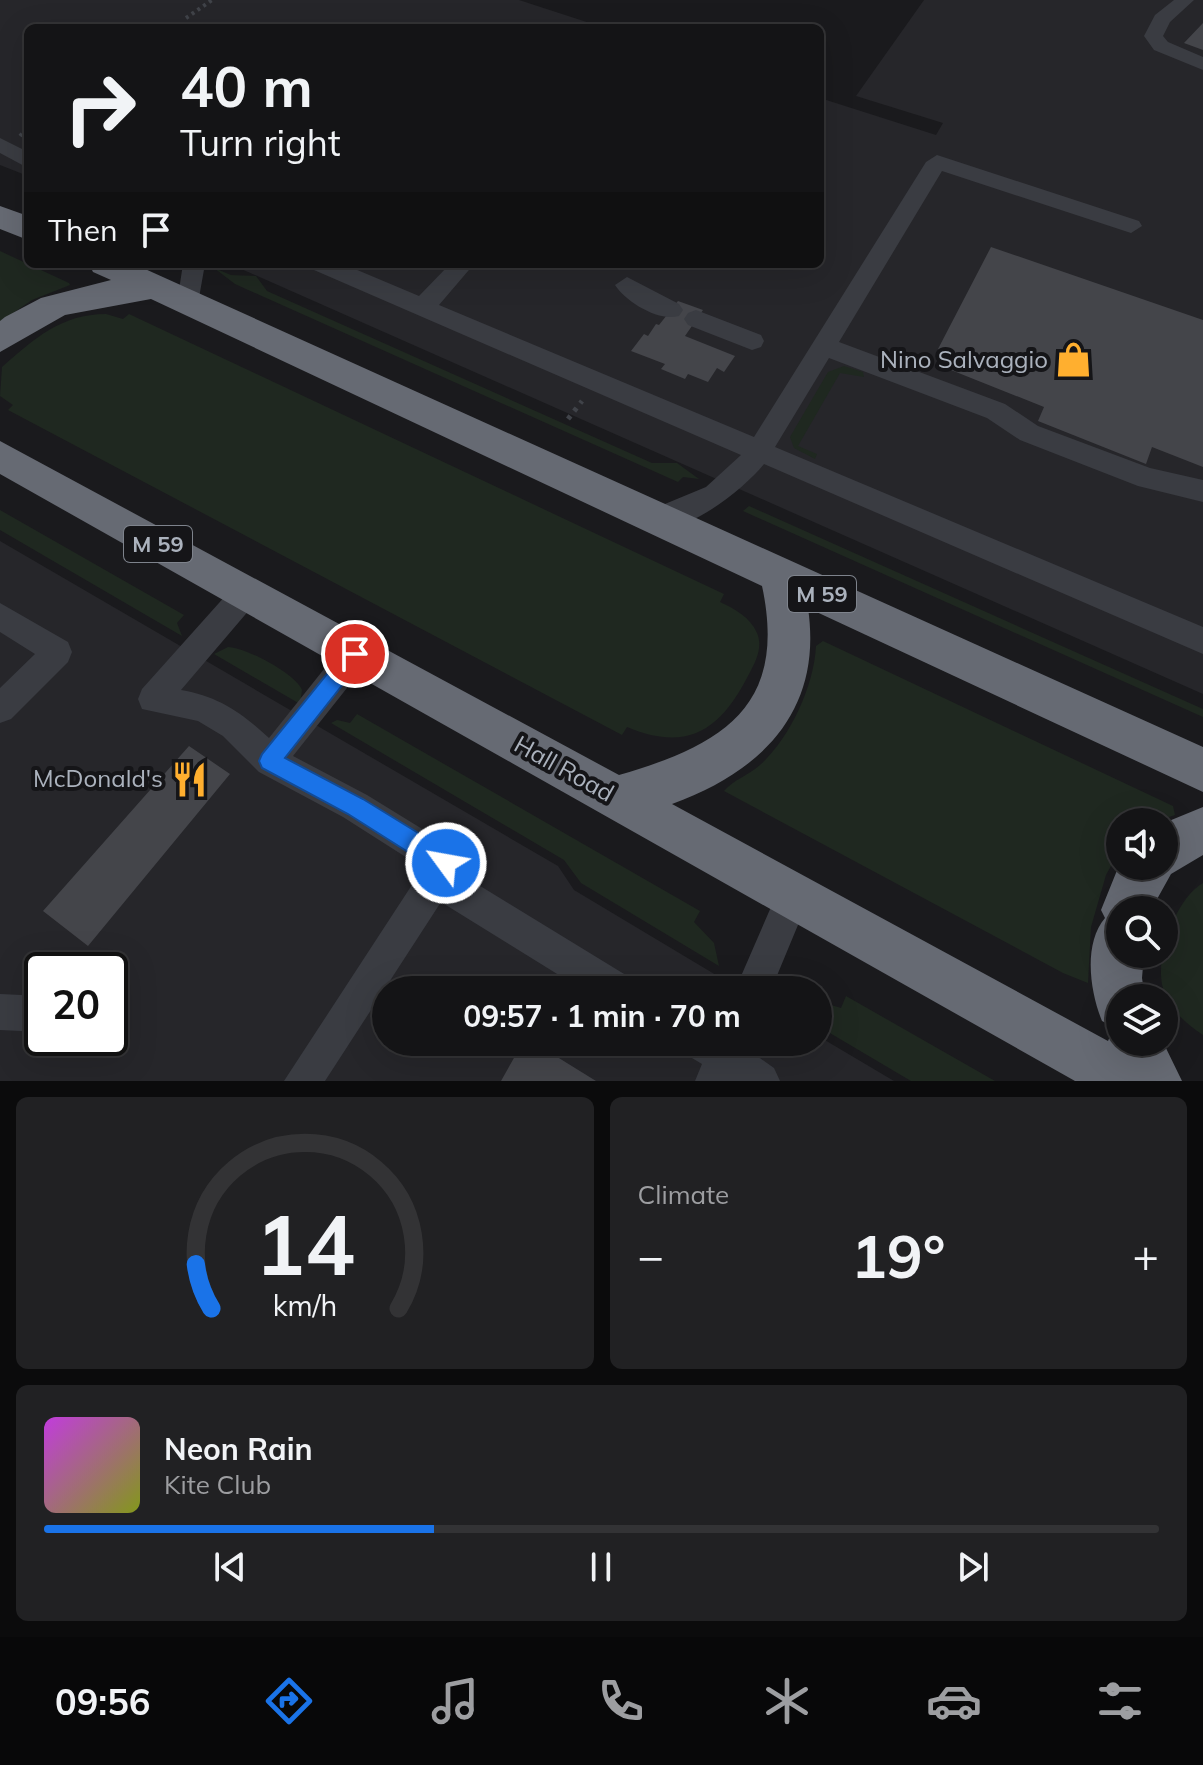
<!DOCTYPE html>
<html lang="en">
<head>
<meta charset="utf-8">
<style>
  body { margin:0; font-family:Mulish,sans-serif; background:#212123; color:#f1f3f6; height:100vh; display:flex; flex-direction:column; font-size:30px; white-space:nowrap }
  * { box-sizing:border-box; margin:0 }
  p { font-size:26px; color:#9d9ea1 }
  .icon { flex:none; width:44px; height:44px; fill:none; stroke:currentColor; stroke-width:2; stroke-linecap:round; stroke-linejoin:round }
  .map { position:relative; height:1081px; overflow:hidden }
  .panel { display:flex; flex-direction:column; gap:16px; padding:16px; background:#0b0b0c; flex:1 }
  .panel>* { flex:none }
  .guide { position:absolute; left:24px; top:24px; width:800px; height:244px; border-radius:12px; box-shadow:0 8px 32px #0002,0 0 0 2px #333335; background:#141416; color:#f1f3f6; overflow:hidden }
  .fabs { position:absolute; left:1106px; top:808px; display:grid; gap:16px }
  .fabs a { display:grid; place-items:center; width:72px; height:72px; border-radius:50%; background:#141416; box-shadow:0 8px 32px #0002,0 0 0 2px #333335; font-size:40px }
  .speed { position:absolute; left:24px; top:952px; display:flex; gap:16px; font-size:40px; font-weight:700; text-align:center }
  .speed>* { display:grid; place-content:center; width:104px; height:104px; border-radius:50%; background:#141416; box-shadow:0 8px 32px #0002,0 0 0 2px #333335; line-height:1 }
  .speed .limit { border:4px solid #111; border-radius:12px; background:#fff; color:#111 }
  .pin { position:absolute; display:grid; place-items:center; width:68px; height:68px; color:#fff; margin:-34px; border:4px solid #fff; border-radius:50%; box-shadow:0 2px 8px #0007 }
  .me { position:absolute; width:88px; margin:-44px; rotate:302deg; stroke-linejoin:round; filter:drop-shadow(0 0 6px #0008) }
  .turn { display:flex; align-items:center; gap:28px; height:168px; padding:0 24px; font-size:36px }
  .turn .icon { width:104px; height:104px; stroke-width:2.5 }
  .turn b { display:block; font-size:56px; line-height:68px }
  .then { display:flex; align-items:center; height:76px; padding:0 24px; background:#0003; gap:16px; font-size:30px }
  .big { font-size:60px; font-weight:700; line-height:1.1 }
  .panel .tile { flex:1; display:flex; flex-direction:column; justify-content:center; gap:12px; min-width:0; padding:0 28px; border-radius:12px; background:#212123 }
  .panel .dial { align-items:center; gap:0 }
  .dial svg { height:208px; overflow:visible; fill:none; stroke:#333335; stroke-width:7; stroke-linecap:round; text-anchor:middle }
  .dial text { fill:#f1f3f6; stroke:none }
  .song { display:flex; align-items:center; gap:24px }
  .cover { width:96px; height:96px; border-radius:12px; background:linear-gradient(135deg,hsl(290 70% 55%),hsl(70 70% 35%)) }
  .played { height:8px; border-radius:4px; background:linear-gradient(90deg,#1a73e8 35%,#333335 35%) }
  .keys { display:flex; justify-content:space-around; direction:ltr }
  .heat { display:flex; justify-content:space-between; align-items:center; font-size:44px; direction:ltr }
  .panel .tiles { flex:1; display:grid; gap:16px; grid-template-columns:1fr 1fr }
  .tile:last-child { grid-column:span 2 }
  .trip { position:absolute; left:372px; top:976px; width:460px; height:80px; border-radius:40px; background:#141416; box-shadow:0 8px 32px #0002,0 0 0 2px #333335; font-weight:700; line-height:80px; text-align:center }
  .tabs { display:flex; height:128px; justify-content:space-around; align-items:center; background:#080809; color:#9d9ea1 }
  .tabs .icon { width:56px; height:56px }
  .tabs .current { color:#1a73e8 }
  .tabs b { font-size:36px; color:#f1f3f6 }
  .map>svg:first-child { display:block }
</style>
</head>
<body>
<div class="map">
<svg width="1203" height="1081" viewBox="0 0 1203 1081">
  <rect width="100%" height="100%" fill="#1a1a1d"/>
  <path fill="#26262a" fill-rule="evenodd" d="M0,0H519L605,28H28V176L0,165Z
    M924,0H1203V694L230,264H820V98L936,135L943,123L856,96Z
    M0,541L558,866L574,890L741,990H386V1042H818V1036L894,1081H0ZM42,970H110V1038H42Z"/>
  <path fill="#1f2820" d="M0,251L69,283L70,285L32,300L0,322Z
    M214,268L231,275L256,276L267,291L652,463H677L699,479L683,477L678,482L235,284Z
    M106,314L123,319L129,314L724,594L720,602C735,609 750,617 757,633C763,647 756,661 749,674C721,729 689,753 627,727L622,735L8,410L13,405L0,396L2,367C34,339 61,314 106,314Z
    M844,366L863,372L864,377L840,373L798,446L817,454L815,459L794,448L790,437L828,372Z
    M749,506L1203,709V717L743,511Z
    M0,510L184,615L177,623L182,636L0,530Z
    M823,641L1173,806L1175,815L1154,822H1120V849L1106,875L1091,927L1088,983L1063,973L724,791C733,780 749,775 760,765C790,738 814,686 816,646Z
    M228,647C245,647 296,674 302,690L300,704L214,654Z
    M357,714L700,911L694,922L714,943L719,966L581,883L564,860L331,723L337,720L350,723Z
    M1203,883V1035C1186,1024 1169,1009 1163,988C1154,958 1176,898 1203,883Z
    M846,996L995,1081H911L818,1026V1001L841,1008Z"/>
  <path fill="#44454a" d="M1203,23V50L1184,43Z
    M991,247L1203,320V467L1152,447L1146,464L1038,421L1044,407L951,370L938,349Z
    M678,301L703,310L685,336L735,356L724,372L717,368L708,382L688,374L685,379L661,369L665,364L631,351L644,334L648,336L656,324L659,325Z
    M189,746L230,774L88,946L43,911Z
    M523,1042H533L596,1081H501Z"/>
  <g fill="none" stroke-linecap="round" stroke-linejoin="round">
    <path stroke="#404349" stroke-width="4" stroke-dasharray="3 4" stroke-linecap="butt" d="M186,18L212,0
      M20,136L28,127"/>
    <path stroke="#404349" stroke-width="5" stroke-dasharray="4 6" stroke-linecap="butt" d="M568,419L582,401"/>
    <path fill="#3a3c42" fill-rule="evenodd" d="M1174,0H1194L1170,22L1163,36L1168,42L1203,57V70L1154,50L1144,36L1155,15Z
      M0,138L28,152V168L0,153Z
      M937,155L1139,221L1142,226L1131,233L942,171L839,342L1005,404L1038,426L1150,468L1203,480V502L1138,486L1020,440L987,418L829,358L775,447L1203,627V654L764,464C743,490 682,539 648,527L644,519L648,511L706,487L741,455L314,270L311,264H343L419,296L450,264H474L439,305L754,437L926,162Z
      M183,264H205L197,309H181L177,303Z
      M627,277L679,304L683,310L679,316C659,322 626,302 615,285Z
      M696,310L761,335L764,341L761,347L752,350L688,325L684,319L688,313Z
      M246,580L256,584L260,593L256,602L181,690C218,696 242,713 269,738L344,644L355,640L366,644L370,654L366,664L293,756L367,795L458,851L463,863L459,873L629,977L634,990H583L441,902L325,1081H284L423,868L343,817L259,772L223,736L198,721L142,709L138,699L142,689L236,584Z
      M0,603L68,642L72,652L68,662L11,719L0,723V688L35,654L0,632Z
      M793,879L805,884L810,896L771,990H735L781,884Z
      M0,994L42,996V1032L0,1030Z
      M681,1042H750L747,1049L774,1068L780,1081H695L702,1064L687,1055Z"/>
    <path fill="#666a73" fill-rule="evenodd" d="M0,206L28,216V240L0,229Z
      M89,264H134L1203,747V792L808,608C823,710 763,771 672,804L1108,1041L1114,1027L1102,1021C1090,992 1083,944 1105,918L1101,910L1120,863L1164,866V823L1203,807V855L1171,874L1151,910H1120V954H1144L1142,978L1145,998H1120V1042H1163L1182,1081H1075L0,474V441L619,775C722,745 788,707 762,586L151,299L65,315L0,352V321L5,317L41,298L111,280L93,272Z"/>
  </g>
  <path fill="#1a73e8" stroke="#114b97" stroke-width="2" d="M355,645L362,648L365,654L362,660L285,758L363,799L454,855L457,863L454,871L446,874L438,871L348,814L262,768L259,761L262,754L348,648Z"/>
  <defs>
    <symbol id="shop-bare" viewBox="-9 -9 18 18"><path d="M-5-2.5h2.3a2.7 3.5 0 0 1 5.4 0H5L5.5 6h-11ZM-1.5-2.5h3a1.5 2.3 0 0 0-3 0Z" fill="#ffaf2f" stroke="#151518" stroke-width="2.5" paint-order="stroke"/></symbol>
    <symbol id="restaurant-bare" viewBox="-9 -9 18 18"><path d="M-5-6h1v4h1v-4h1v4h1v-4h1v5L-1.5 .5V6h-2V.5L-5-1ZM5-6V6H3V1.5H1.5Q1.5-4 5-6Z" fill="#ffaf2f" stroke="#151518" stroke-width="2.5" paint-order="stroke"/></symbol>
  </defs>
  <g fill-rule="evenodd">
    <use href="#shop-bare" x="1048" y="334" width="51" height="51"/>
    <use href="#restaurant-bare" x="164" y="754" width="51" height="51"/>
  </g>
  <g text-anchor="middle" stroke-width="8" stroke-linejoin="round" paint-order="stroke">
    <g fill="#151518" stroke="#7e838c" stroke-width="2">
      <rect x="124" y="526" width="68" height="36" rx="6"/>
      <rect x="788" y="576" width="68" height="36" rx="6"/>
    </g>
    <g font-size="22" font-weight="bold" fill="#abb2bd">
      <text x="158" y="552">M 59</text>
      <text x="822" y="602">M 59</text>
    </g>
    <g font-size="24" fill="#abb2bd" stroke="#151518" text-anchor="end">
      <text x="1048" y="368">Nino Salvaggio</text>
      <text x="163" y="787">McDonald's</text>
    </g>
    <g font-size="24" fill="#abb2bd" stroke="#151518">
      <text transform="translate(564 769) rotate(29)" y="8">Hall Road</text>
    </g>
  </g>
</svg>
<div class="fabs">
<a><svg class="icon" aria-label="sound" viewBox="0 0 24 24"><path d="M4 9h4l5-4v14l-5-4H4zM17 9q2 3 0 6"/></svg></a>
<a><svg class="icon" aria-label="search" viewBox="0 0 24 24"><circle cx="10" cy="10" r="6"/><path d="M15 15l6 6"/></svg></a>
<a><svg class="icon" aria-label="layers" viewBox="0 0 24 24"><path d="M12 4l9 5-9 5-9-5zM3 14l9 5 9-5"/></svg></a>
</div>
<div class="speed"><div class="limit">20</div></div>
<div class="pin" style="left:355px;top:654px;background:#d93025"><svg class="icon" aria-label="arrive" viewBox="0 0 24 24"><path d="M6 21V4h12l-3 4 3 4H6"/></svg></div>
<svg class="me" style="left:446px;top:863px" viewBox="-20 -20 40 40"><circle r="17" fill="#1a73e8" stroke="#fff" stroke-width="3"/><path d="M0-11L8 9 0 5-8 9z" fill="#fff"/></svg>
<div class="trip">09:57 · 1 min · 70 m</div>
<div class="guide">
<div class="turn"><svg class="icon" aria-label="right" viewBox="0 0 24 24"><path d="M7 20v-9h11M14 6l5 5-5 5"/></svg><div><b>40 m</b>Turn right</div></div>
<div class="then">Then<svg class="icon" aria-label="arrive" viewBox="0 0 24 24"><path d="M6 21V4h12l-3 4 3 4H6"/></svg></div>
</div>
</div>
<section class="panel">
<div class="tiles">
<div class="tile dial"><svg viewBox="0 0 100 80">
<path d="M14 69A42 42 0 1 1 86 69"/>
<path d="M14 69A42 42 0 0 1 8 52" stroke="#1a73e8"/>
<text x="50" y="56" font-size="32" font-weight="700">14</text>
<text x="50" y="72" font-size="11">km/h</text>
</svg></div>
<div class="tile"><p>Climate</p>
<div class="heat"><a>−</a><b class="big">19°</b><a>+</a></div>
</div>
<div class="tile">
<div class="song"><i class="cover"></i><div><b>Neon Rain</b><p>Kite Club</p></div></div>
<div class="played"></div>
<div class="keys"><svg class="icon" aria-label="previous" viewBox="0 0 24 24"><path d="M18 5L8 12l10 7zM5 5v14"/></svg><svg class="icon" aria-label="pause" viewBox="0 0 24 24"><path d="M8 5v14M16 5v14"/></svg><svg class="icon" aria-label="next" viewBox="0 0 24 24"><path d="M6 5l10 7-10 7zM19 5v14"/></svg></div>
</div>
</div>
</section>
<nav class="tabs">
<b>09:56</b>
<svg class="icon current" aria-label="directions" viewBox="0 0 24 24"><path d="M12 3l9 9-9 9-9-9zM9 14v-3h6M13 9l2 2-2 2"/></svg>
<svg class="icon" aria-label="music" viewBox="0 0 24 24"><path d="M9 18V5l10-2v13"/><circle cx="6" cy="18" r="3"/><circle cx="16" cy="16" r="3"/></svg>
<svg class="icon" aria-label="phone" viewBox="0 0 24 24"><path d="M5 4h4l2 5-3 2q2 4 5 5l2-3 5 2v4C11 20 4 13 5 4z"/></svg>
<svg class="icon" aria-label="climate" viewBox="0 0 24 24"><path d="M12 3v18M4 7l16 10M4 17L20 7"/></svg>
<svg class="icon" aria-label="car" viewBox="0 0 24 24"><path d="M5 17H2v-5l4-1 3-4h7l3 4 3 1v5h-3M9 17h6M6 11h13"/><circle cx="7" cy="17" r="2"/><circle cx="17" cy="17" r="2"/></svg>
<svg class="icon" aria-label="filters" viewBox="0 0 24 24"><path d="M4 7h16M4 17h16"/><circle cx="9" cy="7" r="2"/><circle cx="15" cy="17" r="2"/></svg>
</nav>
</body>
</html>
